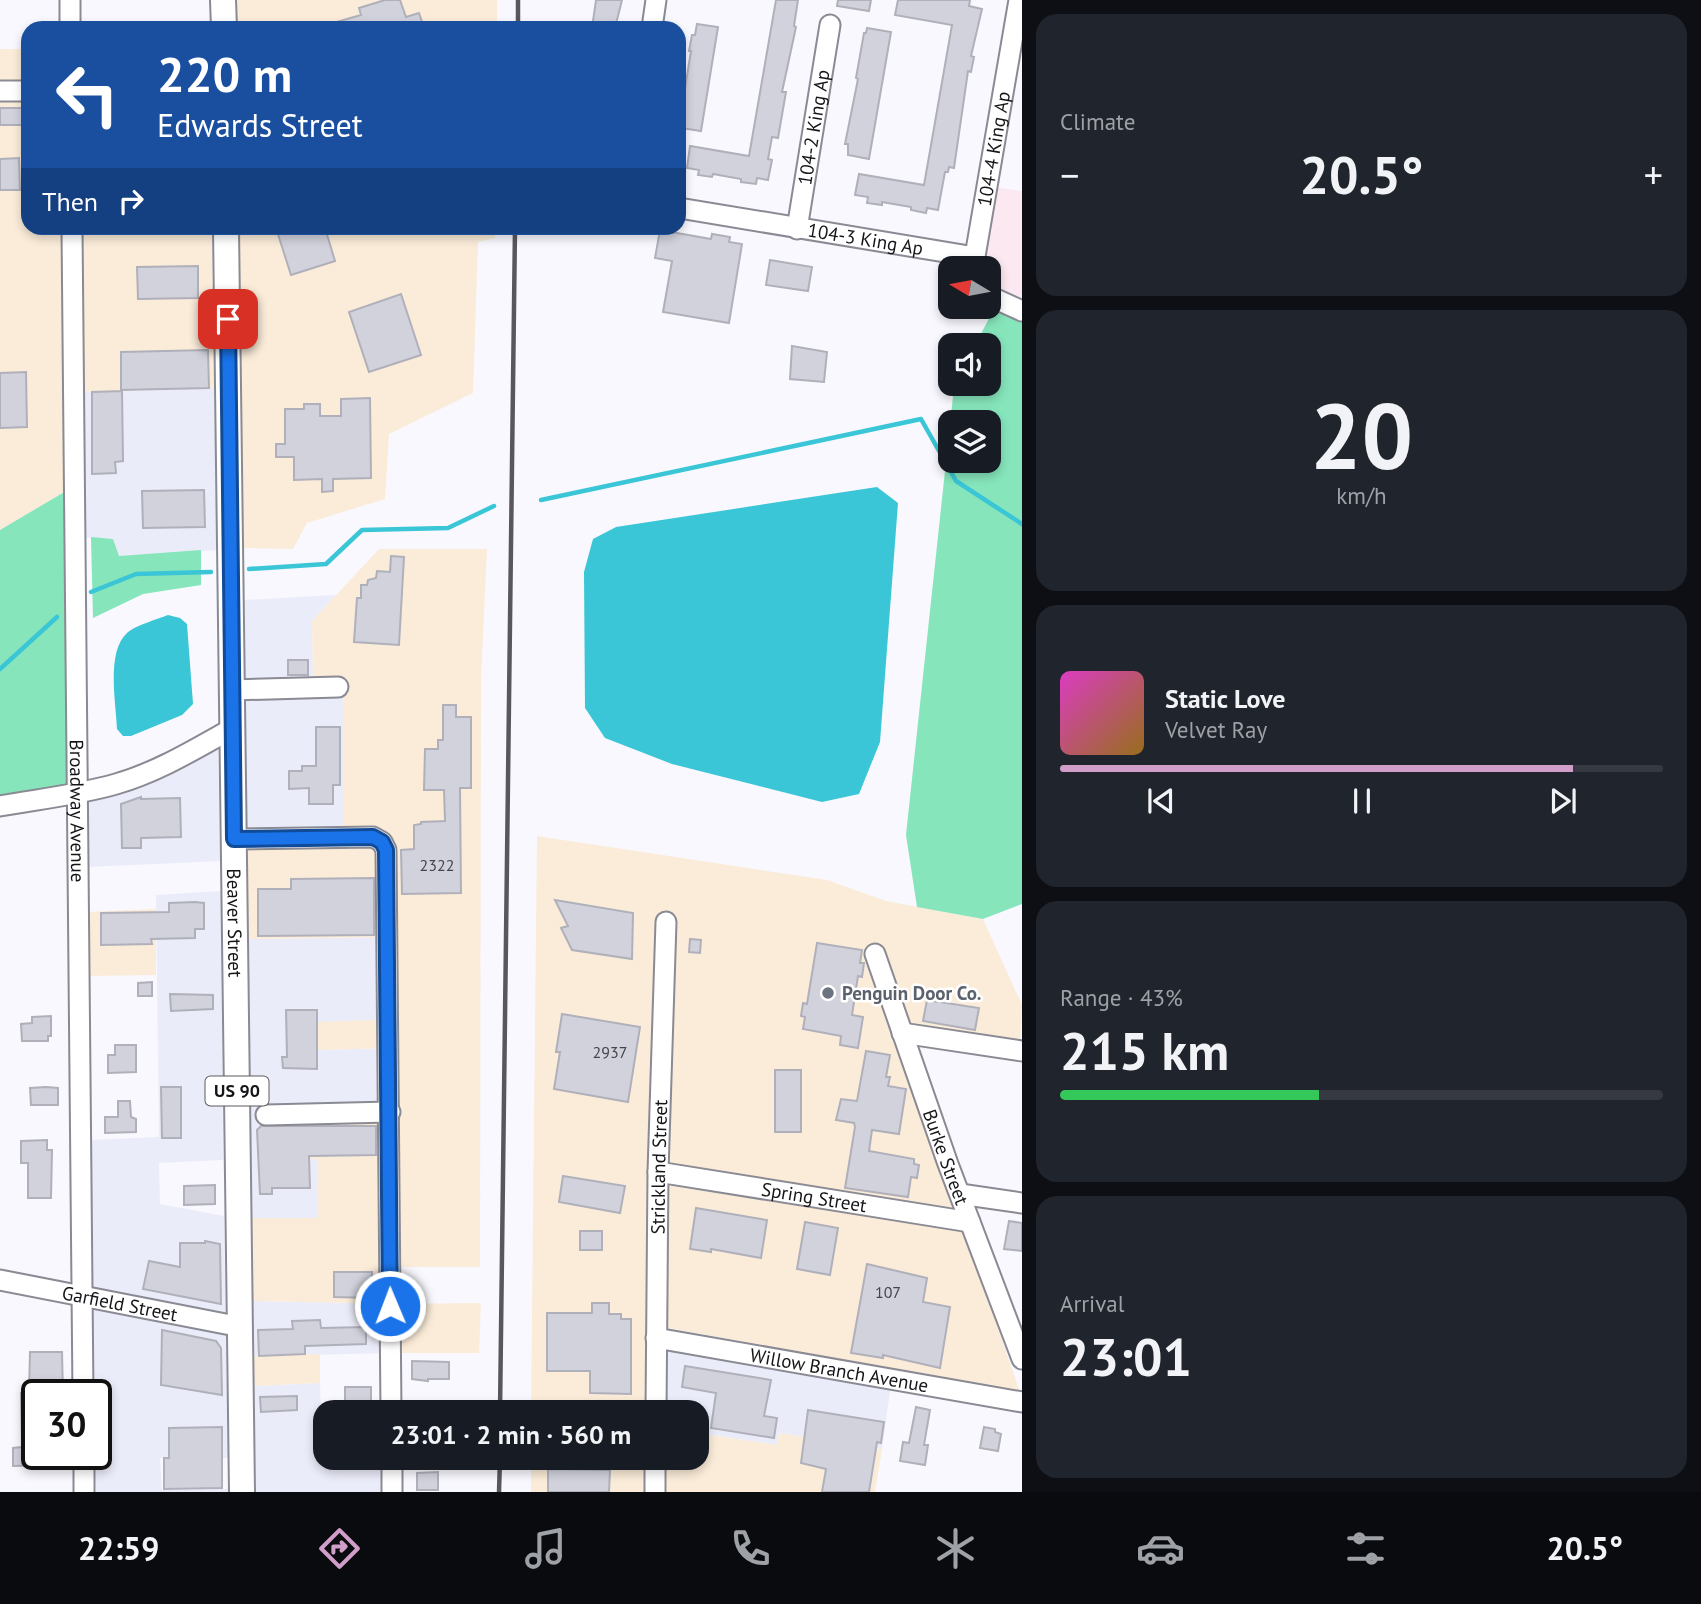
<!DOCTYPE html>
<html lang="en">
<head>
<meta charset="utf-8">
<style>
  body { margin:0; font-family:"PT Sans",sans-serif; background:#20242c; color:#f1f3f6; height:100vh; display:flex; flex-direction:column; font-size:26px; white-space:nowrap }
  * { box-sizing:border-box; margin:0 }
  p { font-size:23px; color:#9ea1a6 }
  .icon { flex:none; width:38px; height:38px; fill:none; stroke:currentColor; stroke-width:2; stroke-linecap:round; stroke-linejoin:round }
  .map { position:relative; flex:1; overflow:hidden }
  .details { display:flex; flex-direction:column; gap:14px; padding:14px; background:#0d0f14; width:679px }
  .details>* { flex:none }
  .guide { position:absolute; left:21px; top:21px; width:665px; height:214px; border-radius:21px; box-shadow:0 4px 10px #0003; background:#1a4fa0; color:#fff; overflow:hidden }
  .needle { width:46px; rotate:280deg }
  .buttons { position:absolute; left:938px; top:256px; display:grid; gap:14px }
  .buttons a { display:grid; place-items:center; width:63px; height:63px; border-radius:14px; background:#171b24; box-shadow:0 4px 10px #0003; font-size:35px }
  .speed { position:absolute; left:21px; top:1379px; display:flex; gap:14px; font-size:35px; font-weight:700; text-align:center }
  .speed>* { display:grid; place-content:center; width:91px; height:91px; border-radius:50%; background:#171b24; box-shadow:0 4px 10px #0003; line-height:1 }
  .speed .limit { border:4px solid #111; border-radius:10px; background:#fff; color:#111 }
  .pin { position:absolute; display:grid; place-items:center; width:60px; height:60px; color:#fff; margin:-30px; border-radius:14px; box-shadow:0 4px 10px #0006 }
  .me { position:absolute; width:77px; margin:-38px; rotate:359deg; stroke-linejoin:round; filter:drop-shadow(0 0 5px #0008) }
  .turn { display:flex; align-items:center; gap:24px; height:147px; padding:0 21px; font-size:32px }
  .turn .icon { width:91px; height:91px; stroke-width:2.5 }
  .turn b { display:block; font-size:49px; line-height:60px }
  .then { display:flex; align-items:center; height:66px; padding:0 21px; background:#0003; gap:14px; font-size:26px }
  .big { font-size:52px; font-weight:700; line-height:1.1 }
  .details .tile { flex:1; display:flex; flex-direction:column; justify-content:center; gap:10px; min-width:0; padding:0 24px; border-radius:21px; background:#20242c }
  .details .dial { align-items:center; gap:0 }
  .dial b { font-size:91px; line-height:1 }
  .song { display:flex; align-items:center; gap:21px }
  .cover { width:84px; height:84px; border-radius:10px; background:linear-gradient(135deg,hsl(310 70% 55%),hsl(40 70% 35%)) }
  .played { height:7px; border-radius:4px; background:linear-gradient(90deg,#d09ec9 85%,#363941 85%) }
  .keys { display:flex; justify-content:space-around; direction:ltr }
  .heat { display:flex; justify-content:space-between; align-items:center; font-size:38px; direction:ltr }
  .charge { height:10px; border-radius:5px; background:linear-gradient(90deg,#34c759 43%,#363941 0) }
  .trip { position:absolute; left:313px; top:1400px; width:396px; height:70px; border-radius:21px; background:#171b24; box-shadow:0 4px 10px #0003; font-weight:700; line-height:70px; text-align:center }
  .dock { display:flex; height:112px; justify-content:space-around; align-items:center; background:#090b0e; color:#9ea1a6 }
  .dock .icon { width:49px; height:49px }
  .dock .on { color:#d09ec9 }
  .dock b { font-size:32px; color:#f1f3f6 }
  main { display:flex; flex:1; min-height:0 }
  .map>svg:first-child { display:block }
</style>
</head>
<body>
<main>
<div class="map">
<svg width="1022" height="1492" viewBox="0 0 1022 1492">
  <rect width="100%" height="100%" fill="#f8f8fe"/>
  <path fill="#ebecf9" d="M214,388L217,550L118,556L113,539L81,537L80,392Z
    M336,595L312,621L313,678H343V845L247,847L244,600Z
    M218,723L220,861L87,867L85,784L118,776L168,755Z
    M221,891L223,1160L159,1163L160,1204L224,1216L228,1458H160L162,1490L228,1489V1492H96L90,1140L159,1137L156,895Z
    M396,937L397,1019L318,1023L319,1050L397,1048V1123L308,1159H318V1218H252L248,939Z
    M253,1301L396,1304L397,1353L253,1356Z
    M667,1328L893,1370L882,1449L779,1433L777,1445L697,1433L696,1412H666Z
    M320,1383L321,1412L396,1408V1412H326V1458H398L400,1492H256L254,1386Z"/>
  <path fill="#fbecd9" d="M236,0H497V28H236Z
    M0,49H28V228H64L66,491L0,530Z
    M79,228H212L214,388L80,392Z
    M239,228H495V238L478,242L473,393L389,434L385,499L307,523L293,549L243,548Z
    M379,549H487L481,679L480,1267H396V1304L481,1303L479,1353H397L395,1304L253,1301L252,1218H318V1159H307L306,1123H397V1048L318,1050V1022L396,1019L395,937L248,939L247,847L343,845V679L313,678L312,621Z
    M537,836L827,880L886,901L983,919L1022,1005L1020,1044L911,1027L933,1144L1020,1392L668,1328L666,1412H531Z
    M156,909V975L88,976V912Z
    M320,1354V1383L254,1386L253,1356Z
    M697,1433L777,1445L779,1433L882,1449L875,1492H531V1458H696Z"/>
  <path fill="#fce8f0" d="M994,187L1022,191V320L989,304V268H981Z"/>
  <path fill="#86e5bb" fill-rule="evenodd" d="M995,307L1022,320V904L983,919L917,907L906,835L954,387L956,383H989V345H975ZM950,422H989V460H950Z
    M66,491L68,785L0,795V530Z
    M91,537L113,539L119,556L201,550V585L143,594L93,618Z"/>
  <path fill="#3ac6d6" d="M877,487L898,503L880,742L859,794L822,802L672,764L605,738L585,708L584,572L593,539L616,527Z
    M168,615L180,618L187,624L193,704L182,715L131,736H123L117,729C116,703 106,652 127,633C134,626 158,619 168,615Z"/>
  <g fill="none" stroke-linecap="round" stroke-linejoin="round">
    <path stroke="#3ac6d6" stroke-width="4.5" d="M541,500L921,419L956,481L1022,524
      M249,569L326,564L362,530L448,528L494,506
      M91,592L136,574L211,572
      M0,669L57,617"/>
  </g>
  <path fill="#d2d2dd" stroke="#b0b0bb" stroke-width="2" d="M385,0H400L406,17L419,13L424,28H326V25L361,15L359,8Z
    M596,0H622L615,28H592Z
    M776,0H798L794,26L796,27L782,92H786L778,138L772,137L768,159L772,160L768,180L757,178L756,184L741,182V179L713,174L712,177L698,175L699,170L687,168L690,146L749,156Z
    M838,0H871L869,11L837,6Z
    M898,0H970L969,6L982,9L971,56L974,57L971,72L968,71L954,168L949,167L948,172H945L938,210L927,208L926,213L911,210V207L882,202V205L867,203L868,197L855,195L859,174L924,185L952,25L895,15Z
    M697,24L718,27L701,131L681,128L682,123L680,122L679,117L680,101H683L691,51H689L692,35H695Z
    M867,28L891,32L869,159L848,155V144H845L858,79L856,78L864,33H866Z
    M0,108H28V125H0Z
    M19,158L20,190H0V159Z
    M276,228H325L335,261L291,275Z
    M660,230L711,239L712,234L730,237L729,242L742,244L729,323L663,312L672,261L655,258Z
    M770,260L812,267L808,291L766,285Z
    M198,266V298L138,299L137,267Z
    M401,294L421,355L369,372L349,312Z
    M792,346L827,352L824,382L790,379Z
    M208,350L209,388L121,390V352Z
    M26,372L27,427L0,428V373Z
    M122,391L123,461L115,462L116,473L92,474V392Z
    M370,398L371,478L333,479V491L322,492V479L294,480V457H276V444H285V409H304V404H320V416H341V399Z
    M204,490L205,527L143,528L142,491Z
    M391,556L404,557L399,645L354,642L357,598H361V585H367L368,580L376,578L377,571L390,572Z
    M288,660H308V675H288Z
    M443,705H456V717H471V788H460L461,893L402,894L401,850L414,849V825L421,824V822L445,821L444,790H424L425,749H438V740H443Z
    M316,727H340V785H333V804H309V788L289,789V771H302V766H316Z
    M141,797V799L180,798L181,837L141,838V848H122L121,804Z
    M374,878V935L258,936V889H291V879Z
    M555,900L633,913L632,959L572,950L561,928L568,926Z
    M195,902L204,903V929H195V938L151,939L152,944L101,945V913L169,912V903Z
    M690,939L701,940L700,953L689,952Z
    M817,943L862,950L860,963H864L862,977L858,976L852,1015L863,1017L858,1048L840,1045L841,1036L803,1029L805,1017L801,1016L803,1003L807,1004Z
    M152,982V996H138V983Z
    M170,994L213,995V1009L171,1011Z
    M927,1000L979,1008L975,1030L923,1021Z
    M286,1010H317V1069L283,1068L282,1057H287Z
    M562,1014L640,1027L628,1102L554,1089L560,1052H556Z
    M51,1016V1036H48V1041H22L21,1024L32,1023V1017Z
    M115,1045H136V1072L108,1073V1055H115Z
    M866,1051L890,1055L886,1077H890L888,1086L906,1089L899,1134L872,1130L869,1151L914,1159V1164L919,1165L917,1178L911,1177L908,1197L845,1188L855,1127L854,1123L836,1120L841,1099L857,1101Z
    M775,1070H801V1132H775Z
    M46,1087L58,1088V1105H31L30,1088Z
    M161,1087H181V1138H162Z
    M118,1101H130L131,1117L136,1119V1132L105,1133V1117H118Z
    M261,1126H376V1155L309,1156L310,1188H272V1194H260L257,1130Z
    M47,1140V1150H52L51,1198H28V1163H21V1141Z
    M563,1176L625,1186L620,1213L559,1202Z
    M215,1185V1204L184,1205V1186Z
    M696,1208L767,1220L761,1258L711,1249V1252L690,1249Z
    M1009,1221L1022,1223V1251L1004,1249Z
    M805,1222L838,1228L830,1275L797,1269Z
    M580,1231H602V1250H580Z
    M205,1241L220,1244L221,1304L143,1289L149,1261L180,1267V1243H205Z
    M867,1264L927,1278L923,1302L950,1307L940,1368L883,1355V1358L851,1353Z
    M334,1272H372V1298L334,1297Z
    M592,1303H609V1314H621V1319H631V1394L590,1393V1371H547V1313H592Z
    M320,1320L321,1328L366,1327V1344L305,1346V1354L259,1356L258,1330L293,1329L292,1321Z
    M162,1330L216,1341L221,1348L222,1395L161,1385Z
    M30,1352H62L63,1395H37V1454H54V1465L13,1466V1448L22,1447L21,1393L29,1391Z
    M412,1361L449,1362V1379H428V1381L412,1379Z
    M685,1366L771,1380L764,1416L777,1418L774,1438L711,1428L716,1393L682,1387Z
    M345,1387H371V1405H345Z
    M297,1396V1410L261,1412L260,1397Z
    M916,1407L930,1410L924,1445H928L925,1465L900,1461L903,1442L909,1443Z
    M808,1410L884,1422L881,1443L877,1442L869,1492H822L826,1469L801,1463Z
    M222,1427V1488L164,1489V1458H169V1428Z
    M984,1427L995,1429V1432L1001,1434L998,1451L980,1448Z
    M548,1469L610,1470L609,1492H548Z
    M438,1472V1490H417V1473Z"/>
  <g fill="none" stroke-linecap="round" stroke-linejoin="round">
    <defs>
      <g id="minor">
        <path d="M70,0V28"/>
        <path d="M652,28L656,0"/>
        <path d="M0,91H28"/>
        <path id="s1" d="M679,208L975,257"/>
        <path id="s2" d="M72,228L83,1395"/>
        <path id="s3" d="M797,229L830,25"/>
        <path id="s4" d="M973,268L1019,0"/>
        <path d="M989,296L1022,311"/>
        <path d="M232,690L338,687"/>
        <path d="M0,806C39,799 78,795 116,784C158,772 195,749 233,728"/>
        <path d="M234,839L373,837L382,842L386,850L391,1412"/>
        <path id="s5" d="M875,954L948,1164L1022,1359"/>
        <path d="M902,1033L1022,1051"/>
        <path d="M266,1115L390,1112"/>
        <path id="s6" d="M658,1172L970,1222"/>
        <path d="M960,1194L1022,1203"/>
        <path id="s7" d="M0,1280L241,1327"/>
        <path id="s8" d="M656,1338L1022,1402"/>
        <path id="s9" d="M656,1412L658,1172L666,922"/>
        <path d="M84,1454V1492"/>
        <path d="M392,1458V1492"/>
        <path d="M655,1492V1458"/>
      </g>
      <g id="major">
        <path d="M223,0L224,28"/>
        <path id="s10" d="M226,228L242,1492"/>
      </g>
    </defs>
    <use href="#minor" stroke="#8a8a94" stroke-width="23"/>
    <use href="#major" stroke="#8a8a94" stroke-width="28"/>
    <use href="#minor" stroke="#fff" stroke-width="19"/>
    <use href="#major" stroke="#fff" stroke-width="24"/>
    <path stroke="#58585c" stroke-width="4.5" d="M518,28V0
      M500,1412L515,228
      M499,1492L500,1458"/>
  </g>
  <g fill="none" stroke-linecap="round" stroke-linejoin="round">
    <defs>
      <path id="route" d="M228,319L234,839L373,837L382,842L386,850L390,1306"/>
    </defs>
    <use href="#route" stroke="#114b97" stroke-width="18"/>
    <use href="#route" stroke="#1a73e8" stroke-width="12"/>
  </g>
  <circle fill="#6b7280" stroke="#fff" stroke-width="2.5" cx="828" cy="993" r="7"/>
  <g text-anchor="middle" stroke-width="5" stroke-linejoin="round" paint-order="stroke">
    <g font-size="16" fill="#44444a">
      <text x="437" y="871">2322</text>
      <text x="610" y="1058">2937</text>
      <text x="888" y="1298">107</text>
    </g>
    <rect fill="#fff" stroke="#5b5b5e" stroke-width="2" x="205.5" y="1076.5" width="63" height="29" rx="5"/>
    <g font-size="18" font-weight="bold" fill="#151519">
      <text x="237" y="1097">US 90</text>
    </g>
    <g font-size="19" fill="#151519" stroke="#fff">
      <text dy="7" stroke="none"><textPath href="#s3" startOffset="103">104-2 King Ap</textPath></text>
      <text dy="7" stroke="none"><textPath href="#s4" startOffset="121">104-4 King Ap</textPath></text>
      <text dy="7" stroke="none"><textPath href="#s1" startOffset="189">104-3 King Ap</textPath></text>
      <text dy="7" stroke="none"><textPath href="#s2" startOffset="583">Broadway Avenue</textPath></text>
      <text dy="7" stroke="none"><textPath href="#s10" startOffset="695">Beaver Street</textPath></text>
      <text dy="7" stroke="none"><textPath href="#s5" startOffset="215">Burke Street</textPath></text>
      <text dy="7" stroke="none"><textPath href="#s9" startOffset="245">Strickland Street</textPath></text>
      <text dy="7" stroke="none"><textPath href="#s6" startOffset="158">Spring Street</textPath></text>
      <text dy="7" stroke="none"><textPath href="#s7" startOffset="122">Garfield Street</textPath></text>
      <text dy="7" stroke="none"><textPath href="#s8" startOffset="186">Willow Branch Avenue</textPath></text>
    </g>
    <g font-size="19" font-weight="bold" fill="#5b616d" stroke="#fff" text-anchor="start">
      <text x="842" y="1000">Penguin Door Co.</text>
    </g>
  </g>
</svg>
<div class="buttons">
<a><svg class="needle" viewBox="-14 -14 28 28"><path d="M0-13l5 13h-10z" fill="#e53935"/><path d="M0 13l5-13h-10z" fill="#9ea1a6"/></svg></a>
<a><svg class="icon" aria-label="sound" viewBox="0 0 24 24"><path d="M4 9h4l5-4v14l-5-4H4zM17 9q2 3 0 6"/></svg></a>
<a><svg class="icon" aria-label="layers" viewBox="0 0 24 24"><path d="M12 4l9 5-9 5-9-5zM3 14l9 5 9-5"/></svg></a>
</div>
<div class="speed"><div class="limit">30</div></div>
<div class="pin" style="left:228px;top:319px;background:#d93025"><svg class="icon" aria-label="arrive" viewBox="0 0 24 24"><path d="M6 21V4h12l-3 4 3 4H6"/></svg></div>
<svg class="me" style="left:390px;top:1306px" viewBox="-20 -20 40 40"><circle r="17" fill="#1a73e8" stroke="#fff" stroke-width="3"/><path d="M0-11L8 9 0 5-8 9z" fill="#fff"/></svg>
<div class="trip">23:01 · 2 min · 560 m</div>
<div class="guide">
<div class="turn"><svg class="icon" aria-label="left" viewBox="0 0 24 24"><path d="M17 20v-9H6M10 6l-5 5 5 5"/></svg><div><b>220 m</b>Edwards Street</div></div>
<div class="then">Then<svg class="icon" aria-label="right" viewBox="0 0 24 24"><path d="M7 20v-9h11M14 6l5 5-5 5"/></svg></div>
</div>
</div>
<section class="details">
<div class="tile"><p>Climate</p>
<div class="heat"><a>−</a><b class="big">20.5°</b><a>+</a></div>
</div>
<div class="tile dial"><b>20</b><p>km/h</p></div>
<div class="tile">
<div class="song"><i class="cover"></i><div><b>Static Love</b><p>Velvet Ray</p></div></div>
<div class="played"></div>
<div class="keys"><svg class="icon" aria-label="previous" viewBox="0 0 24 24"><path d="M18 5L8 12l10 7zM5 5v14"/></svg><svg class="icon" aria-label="pause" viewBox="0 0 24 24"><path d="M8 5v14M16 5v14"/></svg><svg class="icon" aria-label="next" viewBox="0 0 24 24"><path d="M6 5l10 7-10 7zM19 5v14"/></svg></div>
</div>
<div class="tile"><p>Range · 43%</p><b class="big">215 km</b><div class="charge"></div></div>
<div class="tile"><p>Arrival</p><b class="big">23:01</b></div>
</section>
</main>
<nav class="dock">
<b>22:59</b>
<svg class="icon on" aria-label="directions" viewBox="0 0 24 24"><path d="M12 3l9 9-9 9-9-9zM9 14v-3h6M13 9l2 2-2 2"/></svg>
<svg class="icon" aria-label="music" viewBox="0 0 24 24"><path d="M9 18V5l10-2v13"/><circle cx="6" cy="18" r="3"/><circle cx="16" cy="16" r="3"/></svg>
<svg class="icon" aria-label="phone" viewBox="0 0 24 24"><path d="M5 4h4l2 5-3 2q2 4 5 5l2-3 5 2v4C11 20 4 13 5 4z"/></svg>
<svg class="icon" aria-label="climate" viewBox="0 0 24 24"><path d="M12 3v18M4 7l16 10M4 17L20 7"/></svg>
<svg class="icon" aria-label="car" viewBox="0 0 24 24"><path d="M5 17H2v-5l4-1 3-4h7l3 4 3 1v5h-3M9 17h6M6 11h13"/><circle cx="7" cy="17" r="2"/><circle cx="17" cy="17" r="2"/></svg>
<svg class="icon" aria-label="filters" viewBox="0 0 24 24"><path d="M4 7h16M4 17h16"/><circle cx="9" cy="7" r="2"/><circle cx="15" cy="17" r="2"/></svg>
<b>20.5°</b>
</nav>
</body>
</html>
